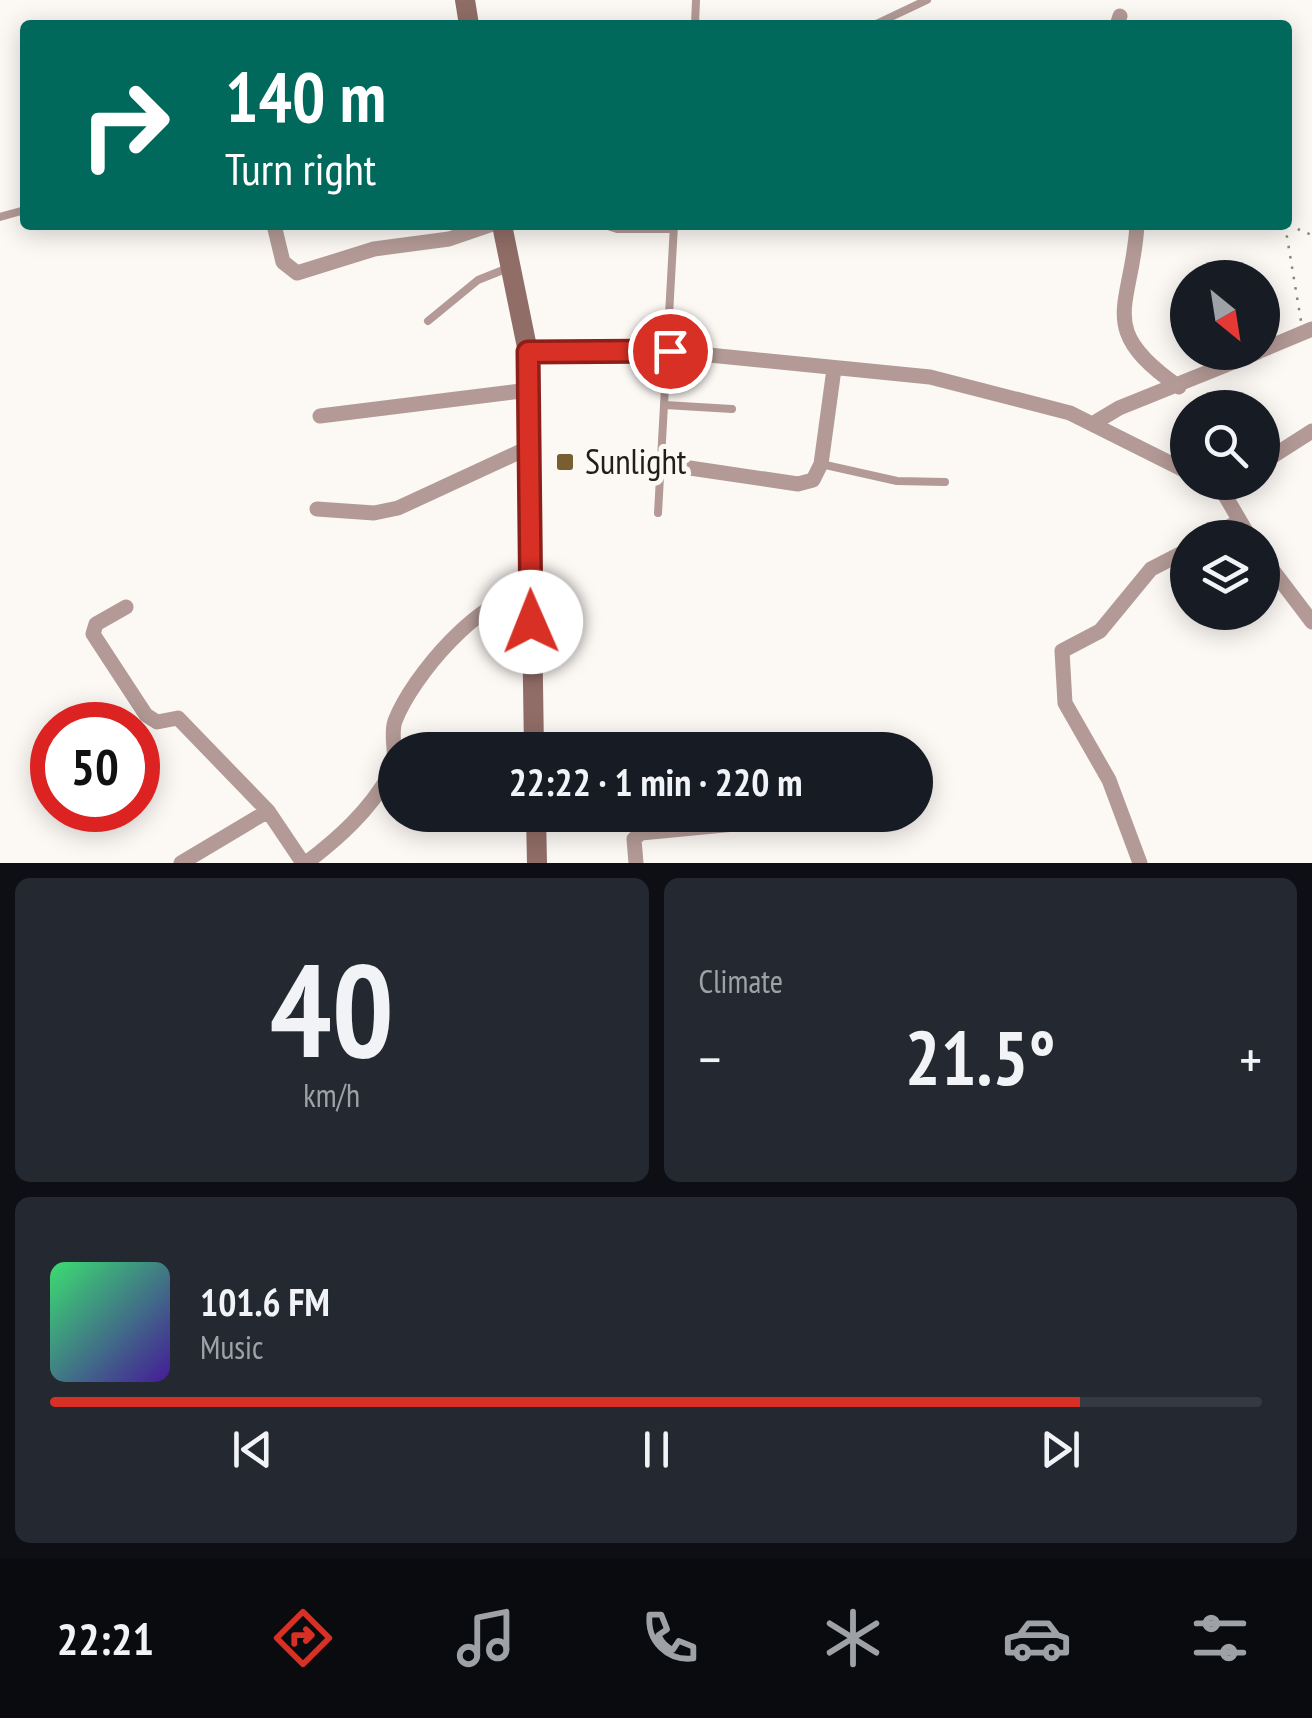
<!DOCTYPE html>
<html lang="en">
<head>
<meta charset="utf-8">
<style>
  body { margin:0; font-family:"PT Sans Narrow",sans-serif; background:#242831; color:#f1f3f6; height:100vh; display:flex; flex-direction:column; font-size:38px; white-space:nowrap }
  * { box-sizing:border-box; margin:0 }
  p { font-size:32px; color:#9ea1a6 }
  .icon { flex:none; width:55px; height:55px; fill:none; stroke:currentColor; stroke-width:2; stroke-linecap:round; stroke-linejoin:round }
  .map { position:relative; height:863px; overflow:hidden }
  .side { display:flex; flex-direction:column; gap:15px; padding:15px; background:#0d0f14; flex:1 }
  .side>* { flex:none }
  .top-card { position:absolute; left:20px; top:20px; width:1272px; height:210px; border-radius:10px; box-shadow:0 5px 25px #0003; background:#00695c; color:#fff; overflow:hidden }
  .needle { width:65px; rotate:150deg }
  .buttons { position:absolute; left:1170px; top:260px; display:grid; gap:20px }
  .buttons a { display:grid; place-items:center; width:110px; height:110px; border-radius:50%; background:#171b24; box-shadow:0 5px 25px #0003; font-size:50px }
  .speed { position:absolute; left:30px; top:702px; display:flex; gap:20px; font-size:50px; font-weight:700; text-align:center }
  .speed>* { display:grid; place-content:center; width:130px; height:130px; border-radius:50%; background:#171b24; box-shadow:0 5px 25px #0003; line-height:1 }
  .speed .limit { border:15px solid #d22; background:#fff; color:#111 }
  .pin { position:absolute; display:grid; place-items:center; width:85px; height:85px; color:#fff; margin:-42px; border:5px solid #fff; border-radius:50%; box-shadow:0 2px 10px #0007 }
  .me { position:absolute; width:110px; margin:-55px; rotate:359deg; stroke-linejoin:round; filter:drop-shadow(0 0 8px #0008) }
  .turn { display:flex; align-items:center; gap:35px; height:210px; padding:0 40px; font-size:45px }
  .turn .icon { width:130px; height:130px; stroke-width:2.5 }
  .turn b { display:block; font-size:70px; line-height:85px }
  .big { font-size:75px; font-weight:700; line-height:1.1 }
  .side .widget { flex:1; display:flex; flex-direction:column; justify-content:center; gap:15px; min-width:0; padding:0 35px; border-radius:15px; background:#242831 }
  .side .dial { align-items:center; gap:0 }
  .dial b { font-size:130px; line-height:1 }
  .song { display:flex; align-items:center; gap:30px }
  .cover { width:120px; height:120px; border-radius:15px; background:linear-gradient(135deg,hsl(140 70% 55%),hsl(260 70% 35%)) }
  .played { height:10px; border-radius:5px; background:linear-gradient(90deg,#d93025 85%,#363941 85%) }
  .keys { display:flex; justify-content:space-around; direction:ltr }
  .heat { display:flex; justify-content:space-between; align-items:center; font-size:55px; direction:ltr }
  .side .tiles { flex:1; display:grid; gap:15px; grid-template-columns:1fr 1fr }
  .widget:last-child { grid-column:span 2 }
  .trip { position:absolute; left:378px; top:732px; width:555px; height:100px; border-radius:50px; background:#171b24; box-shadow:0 5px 25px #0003; font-weight:700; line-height:100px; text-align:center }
  .dock { display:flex; height:160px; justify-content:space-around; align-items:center; background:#090b0e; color:#9ea1a6 }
  .dock .icon { width:70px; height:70px }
  .dock .active { color:#d93025 }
  .dock b { font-size:45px; color:#f1f3f6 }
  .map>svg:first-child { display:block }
</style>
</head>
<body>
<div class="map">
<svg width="1312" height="863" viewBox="0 0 1312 863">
  <rect width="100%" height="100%" fill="#fcf8f4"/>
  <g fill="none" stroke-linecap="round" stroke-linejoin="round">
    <path stroke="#888582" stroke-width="2.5" stroke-dasharray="2.5 8" stroke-linecap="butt" d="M1285,225L1301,321
      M1288,225L1312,235"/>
    <path stroke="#b39a96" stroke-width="8" d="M695,25L696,0
      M874,25L927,0
      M0,217L25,210
      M605,225L617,229H673
      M428,321L478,280L508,268
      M665,405L732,409
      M821,464L897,481L945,482
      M658,513L674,225"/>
    <path stroke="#b39a96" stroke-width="15" d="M1117,25L1120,16
      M274,225L283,262L297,273L374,249L449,239L490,225
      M1137,225C1132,308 1094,328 1179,387
      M1262,350L1312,329
      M528,352L669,351L930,377L1070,413L1188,472
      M320,416L529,390
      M1094,423L1119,408L1258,352
      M1262,463L1312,431
      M663,464L798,484L813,480L821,464L834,369
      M1207,482L1223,492L1250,538
      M317,509L374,513L398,508L530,447
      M1210,538L1239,521
      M1262,556L1312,622
      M126,607L96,624L93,634L146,715L157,722L178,718L268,811L303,863
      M181,863L268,811
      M306,863C339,838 369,811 390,774C400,758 389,738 395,721C412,677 481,594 531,593
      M636,863L634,839L641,833L786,819
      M1140,863L1109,780L1065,703L1062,651L1100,631L1151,569L1188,550"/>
    <path stroke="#906d67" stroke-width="20" d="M465,0L469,25
      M502,225L528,352L534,750
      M536,815L537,863"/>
  </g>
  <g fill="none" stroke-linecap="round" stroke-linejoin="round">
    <defs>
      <path id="route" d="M531,622L528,352L670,351"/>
    </defs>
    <use href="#route" stroke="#8d1f18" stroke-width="25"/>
    <use href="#route" stroke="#d93025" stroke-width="18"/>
  </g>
  <rect fill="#785e30" stroke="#fcf8f4" stroke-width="4" x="555" y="452" width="20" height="20" rx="5"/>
  <g text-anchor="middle" stroke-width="10" stroke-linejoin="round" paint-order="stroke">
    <g font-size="35" fill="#201e1d" stroke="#fcf8f4" text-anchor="start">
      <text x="585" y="474">Sunlight</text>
    </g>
  </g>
</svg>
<div class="buttons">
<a><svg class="needle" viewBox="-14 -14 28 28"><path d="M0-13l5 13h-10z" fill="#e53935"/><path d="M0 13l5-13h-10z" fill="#9ea1a6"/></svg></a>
<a><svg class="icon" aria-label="search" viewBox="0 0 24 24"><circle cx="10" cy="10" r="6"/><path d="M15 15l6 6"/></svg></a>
<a><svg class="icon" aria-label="layers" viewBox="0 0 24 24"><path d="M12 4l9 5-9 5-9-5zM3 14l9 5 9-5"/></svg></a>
</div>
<div class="speed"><div class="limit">50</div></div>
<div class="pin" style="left:670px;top:351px;background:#d93025"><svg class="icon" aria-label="arrive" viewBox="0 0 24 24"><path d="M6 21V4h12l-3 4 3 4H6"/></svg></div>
<svg class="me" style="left:531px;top:622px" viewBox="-20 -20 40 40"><circle r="19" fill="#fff"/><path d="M0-13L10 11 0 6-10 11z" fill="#d93025"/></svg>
<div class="trip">22:22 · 1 min · 220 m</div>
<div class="top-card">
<div class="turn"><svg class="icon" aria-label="right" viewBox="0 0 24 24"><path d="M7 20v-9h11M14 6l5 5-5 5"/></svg><div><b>140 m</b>Turn right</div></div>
</div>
</div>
<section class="side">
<div class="tiles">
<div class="widget dial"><b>40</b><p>km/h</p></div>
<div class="widget"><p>Climate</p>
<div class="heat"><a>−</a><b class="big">21.5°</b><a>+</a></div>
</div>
<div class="widget">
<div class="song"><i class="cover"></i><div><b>101.6 FM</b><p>Music</p></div></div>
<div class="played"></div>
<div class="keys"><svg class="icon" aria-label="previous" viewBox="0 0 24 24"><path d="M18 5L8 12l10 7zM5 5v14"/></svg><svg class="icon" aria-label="pause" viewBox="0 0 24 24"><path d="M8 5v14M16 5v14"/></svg><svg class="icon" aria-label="next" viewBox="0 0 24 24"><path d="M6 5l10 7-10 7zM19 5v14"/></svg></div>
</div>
</div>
</section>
<nav class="dock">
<b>22:21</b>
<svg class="icon active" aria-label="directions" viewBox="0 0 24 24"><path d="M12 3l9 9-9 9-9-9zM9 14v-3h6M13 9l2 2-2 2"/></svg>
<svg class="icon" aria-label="music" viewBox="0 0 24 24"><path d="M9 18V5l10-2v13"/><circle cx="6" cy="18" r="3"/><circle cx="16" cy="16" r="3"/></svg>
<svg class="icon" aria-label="phone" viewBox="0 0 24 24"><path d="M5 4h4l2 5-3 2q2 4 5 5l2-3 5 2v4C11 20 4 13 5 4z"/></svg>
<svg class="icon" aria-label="climate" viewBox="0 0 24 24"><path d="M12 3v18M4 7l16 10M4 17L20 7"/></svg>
<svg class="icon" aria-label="car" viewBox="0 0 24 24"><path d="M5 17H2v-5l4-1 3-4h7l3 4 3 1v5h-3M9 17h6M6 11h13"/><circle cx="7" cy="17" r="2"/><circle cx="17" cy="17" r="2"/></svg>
<svg class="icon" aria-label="filters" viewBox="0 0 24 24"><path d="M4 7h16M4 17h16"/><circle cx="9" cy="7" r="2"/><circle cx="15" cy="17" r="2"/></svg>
</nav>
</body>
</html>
